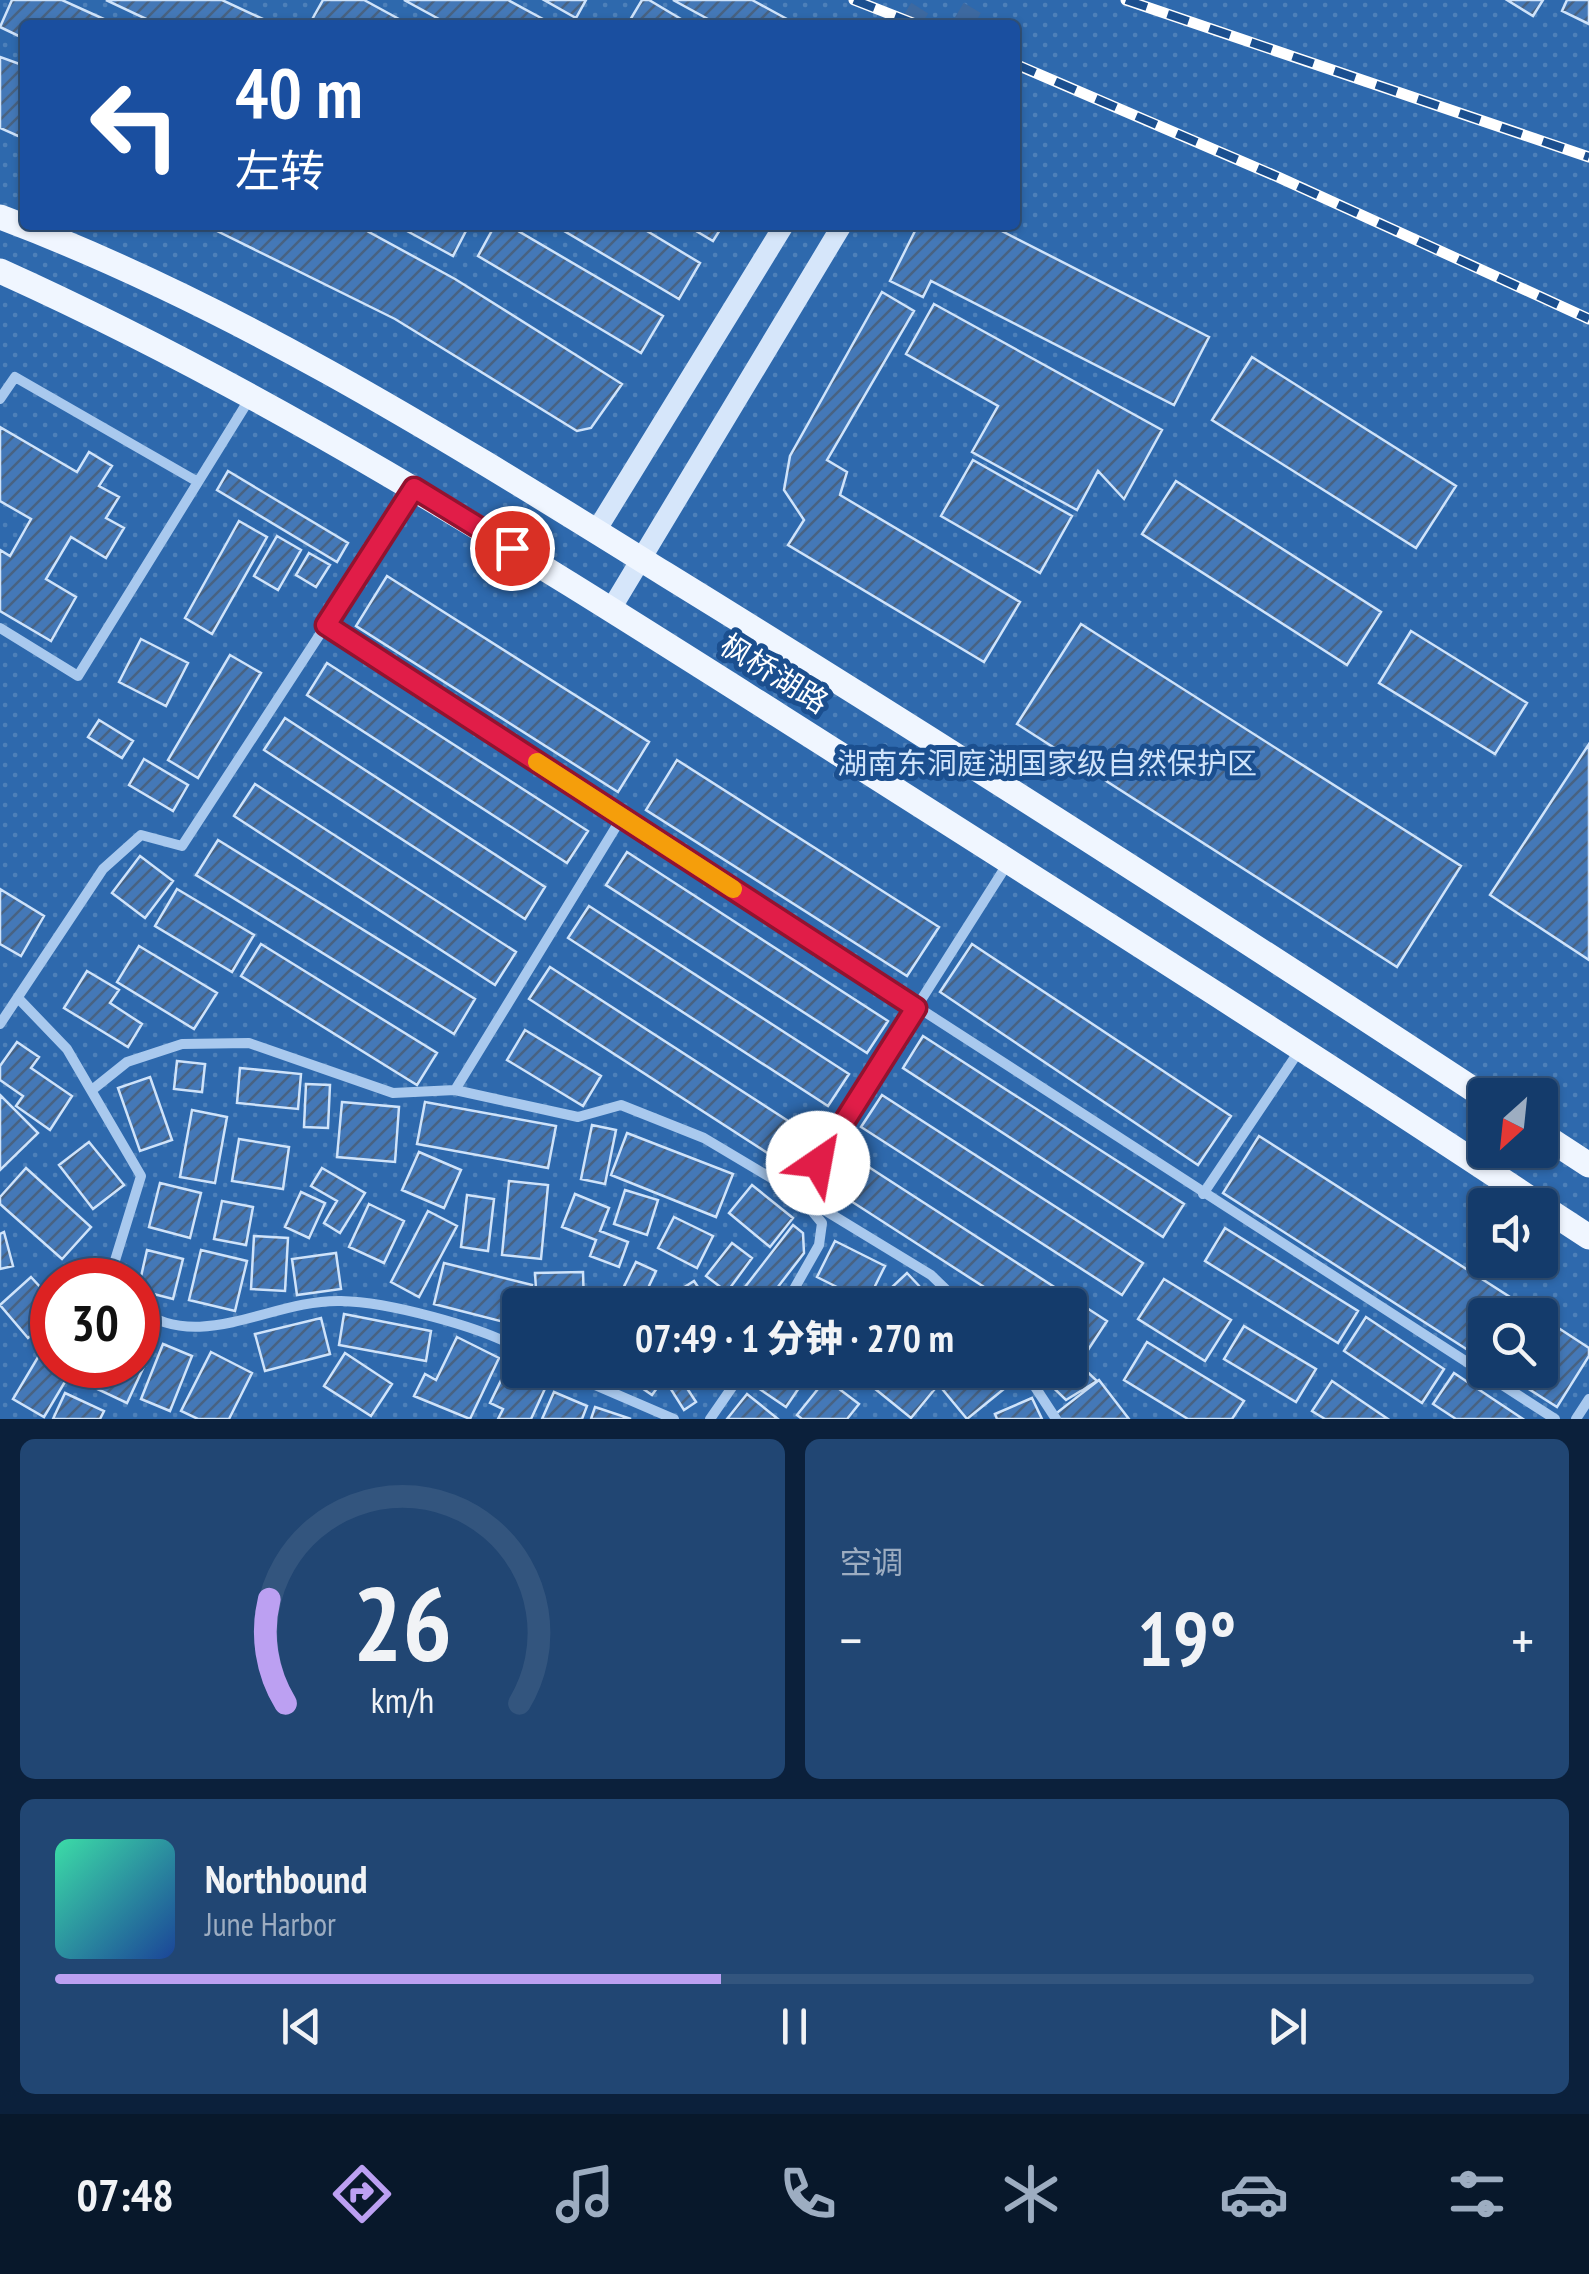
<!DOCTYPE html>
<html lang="zh">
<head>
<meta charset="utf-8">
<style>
  body { margin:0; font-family:"PT Sans Narrow","Noto Sans SC",sans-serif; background:#214673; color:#f1f3f6; height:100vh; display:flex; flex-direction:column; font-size:38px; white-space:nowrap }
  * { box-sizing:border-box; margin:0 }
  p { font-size:32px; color:#9dadc1 }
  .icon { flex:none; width:55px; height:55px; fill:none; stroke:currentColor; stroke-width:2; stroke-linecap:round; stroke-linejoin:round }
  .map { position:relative; height:1419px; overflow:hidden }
  .panel { display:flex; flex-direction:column; gap:20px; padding:20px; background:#0b203b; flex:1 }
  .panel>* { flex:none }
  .guide { position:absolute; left:20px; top:20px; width:1000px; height:210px; border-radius:10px; box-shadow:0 2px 8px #0004,0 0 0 2px #33557e; background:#1a4fa0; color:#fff; overflow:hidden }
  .needle { width:65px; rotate:207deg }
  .controls { position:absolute; left:1468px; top:1078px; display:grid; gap:20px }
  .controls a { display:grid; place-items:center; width:90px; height:90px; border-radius:10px; background:#143b6b; box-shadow:0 2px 8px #0004,0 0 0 2px #33557e; font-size:50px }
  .speed { position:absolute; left:30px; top:1258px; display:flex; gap:20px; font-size:50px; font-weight:700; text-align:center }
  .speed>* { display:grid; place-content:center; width:130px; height:130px; border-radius:50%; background:#143b6b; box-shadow:0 2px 8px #0004,0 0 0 2px #33557e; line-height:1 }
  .speed .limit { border:15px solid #d22; background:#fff; color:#111 }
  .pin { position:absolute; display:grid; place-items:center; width:85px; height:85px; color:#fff; margin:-42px; border:5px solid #fff; border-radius:50%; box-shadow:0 2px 10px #0007 }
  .me { position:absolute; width:110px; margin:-55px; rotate:33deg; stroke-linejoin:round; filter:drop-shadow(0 0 8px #0008) }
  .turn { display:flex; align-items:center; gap:35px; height:210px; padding:0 50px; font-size:45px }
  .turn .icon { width:130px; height:130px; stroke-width:2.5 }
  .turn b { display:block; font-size:70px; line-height:85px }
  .big { font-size:75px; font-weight:800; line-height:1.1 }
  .panel .widget { flex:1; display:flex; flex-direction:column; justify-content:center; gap:15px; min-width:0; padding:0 35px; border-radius:15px; background:#214673 }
  .panel .dial { align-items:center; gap:0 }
  .dial svg { height:260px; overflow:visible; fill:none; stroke:#33557e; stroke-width:7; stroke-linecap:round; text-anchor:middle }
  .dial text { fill:#f1f3f6; stroke:none }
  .song { display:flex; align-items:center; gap:30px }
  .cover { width:120px; height:120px; border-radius:15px; background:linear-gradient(135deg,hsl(160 70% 55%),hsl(220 70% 35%)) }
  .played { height:10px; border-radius:5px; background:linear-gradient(90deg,#bca0f2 45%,#33557e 45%) }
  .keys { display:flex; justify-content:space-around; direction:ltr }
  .heat { display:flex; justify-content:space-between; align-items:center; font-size:55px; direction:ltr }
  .panel .tiles { flex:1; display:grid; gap:20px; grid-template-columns:1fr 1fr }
  .widget:last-child { grid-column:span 2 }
  .trip { position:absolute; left:502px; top:1288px; width:585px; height:100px; border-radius:10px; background:#143b6b; box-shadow:0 2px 8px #0004,0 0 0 2px #33557e; font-weight:800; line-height:100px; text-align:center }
  .menu { display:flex; height:160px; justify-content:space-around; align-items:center; background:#08182b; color:#9dadc1 }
  .menu .icon { width:70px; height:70px }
  .menu .current { color:#bca0f2 }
  .menu b { font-size:45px; color:#f1f3f6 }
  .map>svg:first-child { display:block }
</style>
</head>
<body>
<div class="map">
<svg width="1589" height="1419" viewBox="0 0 1589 1419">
  <defs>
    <pattern id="park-dots" width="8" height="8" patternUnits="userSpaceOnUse" patternTransform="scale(2.5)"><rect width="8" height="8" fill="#2e69ad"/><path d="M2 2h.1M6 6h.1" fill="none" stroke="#4d80b9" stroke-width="1.8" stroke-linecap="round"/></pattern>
    <pattern id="building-hatch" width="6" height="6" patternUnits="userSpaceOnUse" patternTransform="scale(2.5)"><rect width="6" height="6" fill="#4478b7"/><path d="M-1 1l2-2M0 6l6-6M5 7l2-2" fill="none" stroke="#486282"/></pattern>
  </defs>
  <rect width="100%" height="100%" fill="#1b4f8f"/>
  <path fill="url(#park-dots)" fill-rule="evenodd" d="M0,0H1589V1419H0ZM25,25H1015V225H25ZM1485,1095H1540V1150H1485ZM1485,1205H1540V1260H1485ZM52,1280H138V1365H52ZM520,1305H1070V1370H520ZM1485,1315H1540V1370H1485Z"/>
  <path fill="url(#building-hatch)" stroke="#cfe3fa" stroke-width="2.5" d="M12,0H62L117,25H25V39L0,27Z
    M106,0H222L265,20L263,25H159Z
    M323,0H364L410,25H309Z
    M404,0H508L554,25H450Z
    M544,0H586L576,18Z
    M642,0H649L691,25H627Z
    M673,0H752L798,25H719Z
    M1507,0H1543L1533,16Z
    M1567,0H1589V24L1562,11Z
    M0,57L25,66V139L0,128Z
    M215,225H356L455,279L622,384L591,428L577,431L395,319L213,229Z
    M396,225H469L453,256Z
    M495,225H508L663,316L641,353L478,256Z
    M554,225H637L700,263L679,299Z
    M686,225H723L713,241Z
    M918,225H990L1209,337L1174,405L931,281L923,297L890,281Z
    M882,292L914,311L827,460L847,472L840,495L1020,602L984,662L788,545L804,520L784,490L790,456Z
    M934,304L1162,430L1124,499L1098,471L1077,510L972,452L998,406L906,354Z
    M1252,357L1456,486L1416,548L1212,420Z
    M0,427L77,472L89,452L112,466L99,486L119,497L106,518L124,528L106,558L71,537L46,579L76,597L51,641L0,611V550L10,556L31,519L0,501Z
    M973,460L1072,516L1040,573L941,516Z
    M228,471L348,543L337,562L217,490Z
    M1176,481L1381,612L1347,665L1142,534Z
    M239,521L267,537L212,634L185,618Z
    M277,536L301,550L278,590L254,576Z
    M309,553L330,565L316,587L296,575Z
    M387,576L649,742L618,792L356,626Z
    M1081,624L1461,866L1397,967L1017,724Z
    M1411,631L1527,703L1495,754L1379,683Z
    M141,639L188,663L166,706L119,682Z
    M230,655L261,673L198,778L168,760Z
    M327,663L588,831L567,863L307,695Z
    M285,718L545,887L525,919L264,750Z
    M99,720L133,741L122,758L88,737Z
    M1589,744V960L1490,895Z
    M144,759L188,785L173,811L129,785Z
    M677,760L939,927L907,976L646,810Z
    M255,784L516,952L495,985L234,816Z
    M218,840L475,999L454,1034L196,875Z
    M627,852L888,1021L867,1053L606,885Z
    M140,856L173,881L145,918L112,893Z
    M0,889L44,916L21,956L0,944Z
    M177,889L254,935L232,972L155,926Z
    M589,906L849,1074L828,1106L568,938Z
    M261,944L437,1053L417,1085L241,976Z
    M972,944L1231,1116L1198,1165L940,992Z
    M139,946L217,993L194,1029L117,982Z
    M550,967L810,1135L789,1167L529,999Z
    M87,971L119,990L110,1003L142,1024L128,1047L64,1008Z
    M525,1030L601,1076L583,1106L507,1060Z
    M923,1036L1184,1204L1163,1237L903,1068Z
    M17,1042L39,1057L31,1068L72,1096L50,1130L16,1106L23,1096L0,1080V1066Z
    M177,1061L205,1064L202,1092L174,1089Z
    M240,1068L301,1074L298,1109L237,1103Z
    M150,1077L172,1140L140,1151L118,1088Z
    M306,1084L330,1085L328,1128L304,1127Z
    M0,1095L38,1133L0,1170Z
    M882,1095L1143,1263L1122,1295L861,1127Z
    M342,1102L399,1107L395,1162L337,1157Z
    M425,1102L556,1126L548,1168L417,1144Z
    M192,1110L227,1117L215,1183L180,1177Z
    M592,1125L616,1130L605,1184L581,1179Z
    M627,1133L733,1174L716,1217L611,1175Z
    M1259,1136L1538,1315H1485V1361L1223,1193Z
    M239,1139L289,1147L283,1189L232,1181Z
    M89,1142L124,1185L93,1209L59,1165Z
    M419,1152L461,1170L444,1208L402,1190Z
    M847,1153L1107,1321L1086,1353L1070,1342V1305H1012L826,1185Z
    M26,1168L91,1227L62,1259L0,1204V1197Z
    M322,1168L365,1193L340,1233L324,1223L337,1201L311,1186Z
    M509,1181L548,1185L541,1259L502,1255Z
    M160,1183L201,1193L190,1238L149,1227Z
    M752,1185L793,1218L770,1247L729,1213Z
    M625,1190L658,1200L647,1235L614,1224Z
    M301,1192L325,1203L309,1238L285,1227Z
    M575,1194L609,1208L600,1231L628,1242L619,1267L590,1256L596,1240L562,1227Z
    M467,1195L494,1199L488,1251L461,1247Z
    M222,1201L253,1207L246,1245L214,1239Z
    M369,1204L404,1221L384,1263L349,1247Z
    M428,1211L457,1226L419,1297L391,1282Z
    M674,1217L713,1236L697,1268L658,1248Z
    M793,1225L803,1233L804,1253L764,1305H731Z
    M1225,1228L1358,1311L1338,1343L1205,1261Z
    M4,1232L13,1266L0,1269V1234Z
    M254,1236L288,1238L285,1291L251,1289Z
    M835,1241L885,1266L867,1302L817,1277Z
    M732,1243L752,1258L727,1292L706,1276Z
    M147,1250L183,1259L173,1299L138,1290Z
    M201,1250L247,1261L235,1311L189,1300Z
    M336,1253L341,1289L297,1295L292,1259Z
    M636,1262L656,1271L640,1305H615Z
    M444,1263L532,1285L527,1305H520V1326L434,1304Z
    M583,1272L584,1305H537L535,1273Z
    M907,1273L937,1305H875L874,1304Z
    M31,1277L52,1300V1316L28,1338L0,1305Z
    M1164,1279L1231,1320L1205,1361L1138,1319Z
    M694,1281L710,1305H658V1304Z
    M344,1314L431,1331L426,1361L339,1345Z
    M1540,1316L1589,1348V1356L1557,1407L1499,1370H1540Z
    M1366,1317L1444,1369L1422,1403L1344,1351Z
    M321,1318L330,1354L265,1371L255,1334Z
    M1244,1326L1316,1369L1296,1402L1224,1359Z
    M138,1327L158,1336L127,1403L76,1379L83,1365H138Z
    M50,1337L52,1365H75L44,1417L13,1399Z
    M457,1337L499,1358L470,1419L414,1396L425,1374L436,1380Z
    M1147,1342L1244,1401L1232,1419H1188L1124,1380Z
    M163,1344L192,1356L170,1411L141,1399Z
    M211,1352L252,1373L229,1419H198L181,1411Z
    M345,1353L392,1384L371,1416L324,1386Z
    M1070,1360L1077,1362L1097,1381L1066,1400L1035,1370H1070Z
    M509,1364L548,1382L531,1419H498L503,1409L490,1403Z
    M616,1370H670L652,1395Z
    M693,1370H721L724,1375L703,1387Z
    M766,1370H798L807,1376L786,1407L755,1386Z
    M842,1370H875L869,1383Z
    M889,1370H909L934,1390L911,1418L874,1388Z
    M933,1370H999L1010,1384L967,1419L929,1373Z
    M1454,1373L1523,1419H1456L1433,1404Z
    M679,1376L696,1402L684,1410L667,1383Z
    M826,1379L859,1404L847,1419H802L797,1415Z
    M1099,1380L1129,1419H1058L1054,1415Z
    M1332,1381L1388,1419H1325L1312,1411Z
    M554,1392L587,1406L582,1419H542Z
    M65,1393L104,1411L100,1419H53Z
    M747,1394L778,1419H727Z
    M1032,1398L1042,1419H997L995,1414Z
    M595,1407L631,1419H591Z"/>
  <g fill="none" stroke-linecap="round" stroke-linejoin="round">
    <path stroke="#3d69a0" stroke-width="20" stroke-dasharray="20 10" stroke-linecap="butt" d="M909,25L925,0
      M962,25L977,0"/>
    <path stroke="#a9c9ee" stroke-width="10" d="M0,399L15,377L198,482
      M413,489L326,625L1555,1419
      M0,628L78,676L250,398
      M18,998L67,1049L141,1176L109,1280
      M0,1024L103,869L141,835L182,846L326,625
      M92,1090L127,1062L182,1044L249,1043L393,1093L455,1090L622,817
      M455,1090L578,1117L621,1105L704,1138L798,1194L822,1223L819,1245L785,1305
      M1203,1194L1301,1048
      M962,1305L931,1275L798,1194L1008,863
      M138,1309C201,1354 272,1299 341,1301C388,1302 479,1326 520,1349
      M560,1370L674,1419
      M1024,1370L1056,1419
      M710,1419L744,1370
      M1576,1419L1589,1399"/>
    <path stroke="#d6e6fa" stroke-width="20" d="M596,531L784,225
      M611,609L842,225"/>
    <path stroke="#f0f6ff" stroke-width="25" d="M0,217C235,305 452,442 665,574C941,744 1214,919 1485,1097
      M0,271C273,394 525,555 778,715C1033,877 1288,1038 1540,1205
      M1540,1133L1589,1165
      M1540,1205L1589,1237"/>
    <defs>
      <path id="rail" d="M854,0L918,25
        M1126,0L1589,157
        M1015,64L1278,177L1589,319"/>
    </defs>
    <use href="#rail" stroke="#fff" stroke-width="11"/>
    <use href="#rail" stroke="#1b4f8f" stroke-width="8" stroke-dasharray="22" stroke-linecap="butt"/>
  </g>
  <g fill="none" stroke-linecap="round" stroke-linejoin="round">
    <defs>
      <path id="route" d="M512,548L414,488L326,625L916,1008L818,1163"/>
    </defs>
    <use href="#route" stroke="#92132f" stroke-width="25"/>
    <use href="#route" stroke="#e11d48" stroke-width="18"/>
    <path stroke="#f59e0b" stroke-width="18" d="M537,762L733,889"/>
  </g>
  <g text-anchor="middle" stroke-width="10" stroke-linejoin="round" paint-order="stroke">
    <g font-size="30" fill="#fff" stroke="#1b4f8f">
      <text transform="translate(774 674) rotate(32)" y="10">枫桥湖路</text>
    </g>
    <g font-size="30" fill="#cfe3fa" stroke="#1b4f8f">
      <text x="1047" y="774">湖南东洞庭湖国家级自然保护区</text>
    </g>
  </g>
</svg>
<div class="controls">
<a><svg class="needle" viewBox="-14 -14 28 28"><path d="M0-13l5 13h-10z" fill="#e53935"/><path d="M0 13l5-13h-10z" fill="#9dadc1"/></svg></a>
<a><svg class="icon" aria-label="sound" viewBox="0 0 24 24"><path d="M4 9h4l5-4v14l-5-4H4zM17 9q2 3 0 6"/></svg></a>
<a><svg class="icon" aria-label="search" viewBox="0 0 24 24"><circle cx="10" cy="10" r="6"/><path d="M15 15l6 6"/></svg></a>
</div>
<div class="speed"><div class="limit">30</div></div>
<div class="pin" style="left:512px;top:548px;background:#d93025"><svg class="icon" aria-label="arrive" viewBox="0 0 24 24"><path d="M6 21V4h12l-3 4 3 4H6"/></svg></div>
<svg class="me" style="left:818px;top:1163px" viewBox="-20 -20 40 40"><circle r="19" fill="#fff"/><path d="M0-13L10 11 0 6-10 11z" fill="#e11d48"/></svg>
<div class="trip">07:49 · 1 分钟 · 270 m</div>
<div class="guide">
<div class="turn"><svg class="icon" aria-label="left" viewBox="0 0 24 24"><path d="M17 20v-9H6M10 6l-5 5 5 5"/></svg><div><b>40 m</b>左转</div></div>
</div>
</div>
<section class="panel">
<div class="tiles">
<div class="widget dial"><svg viewBox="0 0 100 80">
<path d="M14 69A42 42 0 1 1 86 69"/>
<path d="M14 69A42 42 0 0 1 9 37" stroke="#bca0f2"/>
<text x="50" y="56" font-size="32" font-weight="700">26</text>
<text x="50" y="72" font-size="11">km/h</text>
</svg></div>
<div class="widget"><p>空调</p>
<div class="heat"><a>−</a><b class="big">19°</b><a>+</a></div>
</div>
<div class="widget">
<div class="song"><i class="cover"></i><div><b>Northbound</b><p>June Harbor</p></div></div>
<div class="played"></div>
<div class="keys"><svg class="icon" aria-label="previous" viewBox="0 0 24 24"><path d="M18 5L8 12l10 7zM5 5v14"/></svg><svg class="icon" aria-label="pause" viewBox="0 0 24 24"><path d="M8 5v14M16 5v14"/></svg><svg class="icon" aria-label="next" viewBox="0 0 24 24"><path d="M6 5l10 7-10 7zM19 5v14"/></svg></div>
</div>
</div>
</section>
<nav class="menu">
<b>07:48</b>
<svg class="icon current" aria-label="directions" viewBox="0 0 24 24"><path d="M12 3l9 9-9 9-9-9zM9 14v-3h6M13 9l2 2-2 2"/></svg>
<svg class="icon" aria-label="music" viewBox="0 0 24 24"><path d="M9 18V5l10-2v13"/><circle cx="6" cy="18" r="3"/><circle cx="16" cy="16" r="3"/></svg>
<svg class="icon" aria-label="phone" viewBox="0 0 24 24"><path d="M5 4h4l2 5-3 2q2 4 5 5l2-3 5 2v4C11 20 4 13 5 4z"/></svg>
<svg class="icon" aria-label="climate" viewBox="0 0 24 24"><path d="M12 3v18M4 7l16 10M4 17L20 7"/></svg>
<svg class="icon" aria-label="car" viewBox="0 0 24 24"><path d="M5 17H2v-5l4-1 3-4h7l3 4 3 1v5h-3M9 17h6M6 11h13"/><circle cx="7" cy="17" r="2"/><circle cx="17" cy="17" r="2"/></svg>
<svg class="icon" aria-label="filters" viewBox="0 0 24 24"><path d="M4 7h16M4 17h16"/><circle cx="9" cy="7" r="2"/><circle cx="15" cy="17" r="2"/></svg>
</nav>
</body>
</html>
